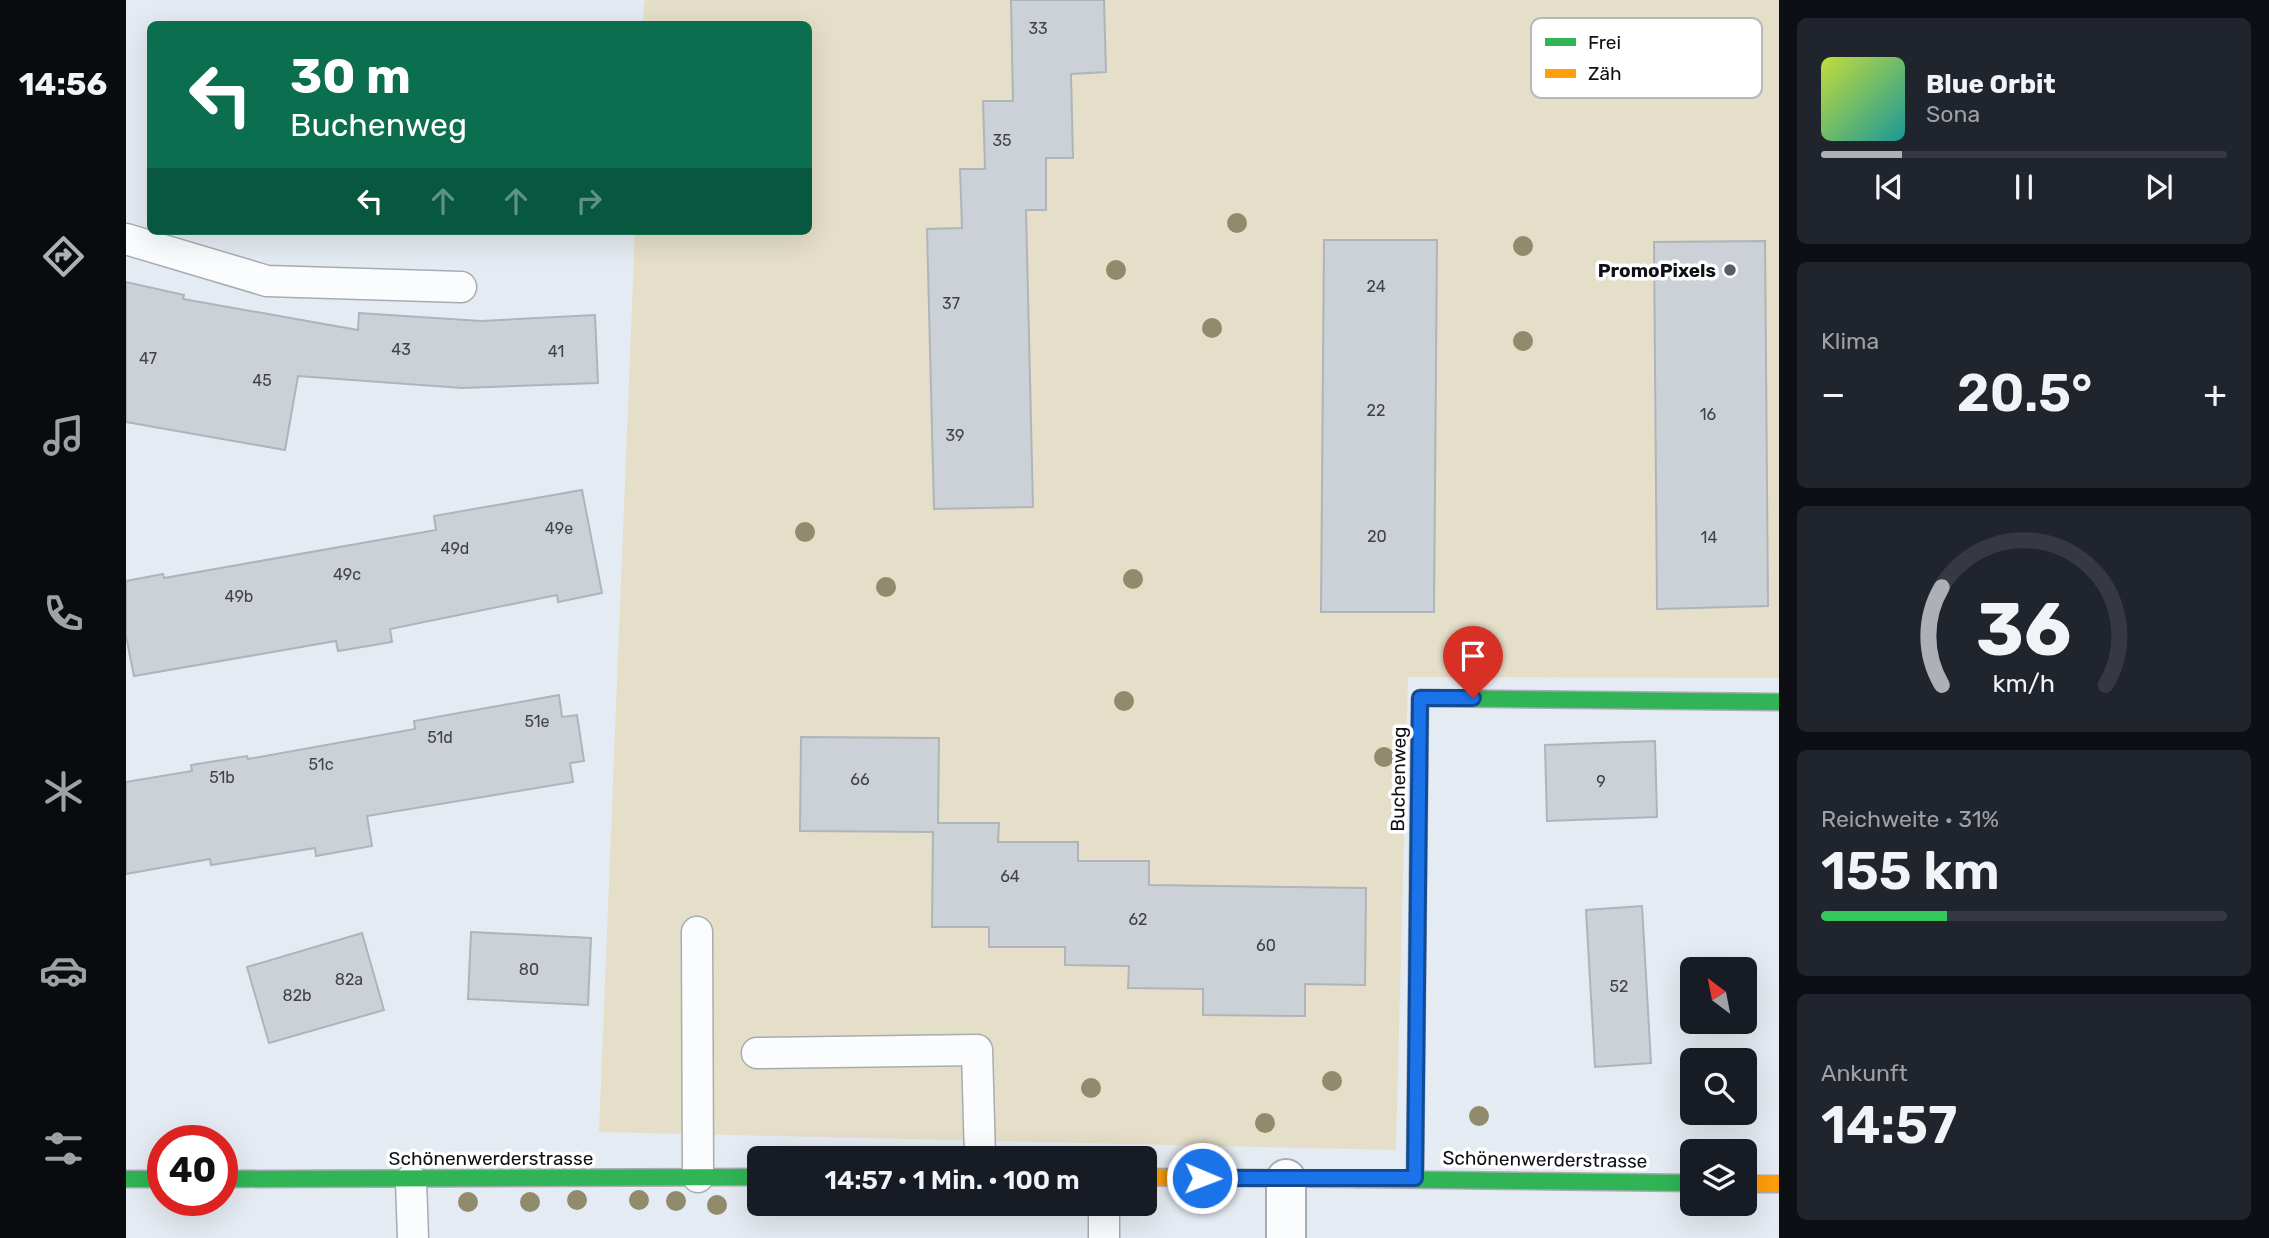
<!DOCTYPE html>
<html lang="de">
<head>
<meta charset="utf-8">
<style>
  body { margin:0; font-family:Rubik,sans-serif; background:#20242c; color:#f1f3f6; height:100vh; display:flex; flex-direction:column; font-size:26px; white-space:nowrap }
  * { box-sizing:border-box; margin:0 }
  p { font-size:23px; color:#9ea1a6 }
  .icon { flex:none; width:38px; height:38px; fill:none; stroke:currentColor; stroke-width:2; stroke-linecap:round; stroke-linejoin:round }
  .map { position:relative; flex:1; overflow:hidden }
  .side { display:flex; flex-direction:column; gap:18px; padding:18px; background:#0d0f14; width:490px }
  .side>* { flex:none }
  .hud { position:absolute; left:21px; top:21px; width:665px; height:214px; border-radius:10px; box-shadow:0 7px 28px #0002; background:#0b6e4f; color:#fff; overflow:hidden }
  .needle { width:46px; rotate:328deg }
  .tools { position:absolute; left:1554px; top:957px; display:grid; gap:14px }
  .tools a { display:grid; place-items:center; width:77px; height:77px; border-radius:10px; background:#171b24; box-shadow:0 7px 28px #0002; font-size:35px }
  .speed { position:absolute; left:21px; top:1125px; display:flex; gap:14px; font-size:35px; font-weight:700; text-align:center }
  .speed>* { display:grid; place-content:center; width:91px; height:91px; border-radius:50%; background:#171b24; box-shadow:0 7px 28px #0002; line-height:1 }
  .speed .limit { border:10px solid #d22; background:#fff; color:#111 }
  .pin { position:absolute; display:grid; place-items:center; width:60px; height:60px; color:#fff; margin:-72px -30px; border-radius:50% 50% 50% 0; rotate:-45deg; box-shadow:0 0 7px #0007 }
  .pin .icon { rotate:45deg }
  .me { position:absolute; width:77px; margin:-38px; rotate:91deg; stroke-linejoin:round; filter:drop-shadow(0 0 5px #0008) }
  .turn { display:flex; align-items:center; gap:24px; height:147px; padding:0 28px; font-size:32px }
  .turn .icon { width:91px; height:91px; stroke-width:2.5 }
  .turn b { display:block; font-size:49px; line-height:60px }
  .lanes { display:flex; align-items:center; height:66px; padding:0 28px; background:#0003; justify-content:center; gap:35px; direction:ltr }
  .lanes .off { opacity:.35 }
  .big { font-size:52px; font-weight:600; line-height:1.1 }
  .side .tile { flex:1; display:flex; flex-direction:column; justify-content:center; gap:10px; min-width:0; padding:0 24px; border-radius:10px; background:#20242c }
  .side .dial { align-items:center; gap:0 }
  .dial svg { height:182px; overflow:visible; fill:none; stroke:#363941; stroke-width:7; stroke-linecap:round; text-anchor:middle }
  .dial text { fill:#f1f3f6; stroke:none }
  .song { display:flex; align-items:center; gap:21px }
  .cover { width:84px; height:84px; border-radius:10px; background:linear-gradient(135deg,hsl(70 70% 55%),hsl(180 70% 35%)) }
  .played { height:7px; border-radius:4px; background:linear-gradient(90deg,#adb0b4 20%,#363941 20%) }
  .keys { display:flex; justify-content:space-around; direction:ltr }
  .heat { display:flex; justify-content:space-between; align-items:center; font-size:38px; direction:ltr }
  .charge { height:10px; border-radius:5px; background:linear-gradient(90deg,#34c759 31%,#363941 0) }
  .trip { position:absolute; left:621px; top:1146px; width:410px; height:70px; border-radius:10px; background:#171b24; box-shadow:0 7px 28px #0002; font-weight:600; line-height:70px; text-align:center }
  main { display:flex; flex:1; min-height:0 }
  .menu { display:flex; flex-direction:column; width:126px; justify-content:space-around; align-items:center; background:#090b0e; color:#9ea1a6 }
  .menu .icon { width:49px; height:49px }
  .menu .selected { color:#adb0b4 }
  .menu b { font-size:32px; color:#f1f3f6 }
  .map>svg:first-child { display:block }
</style>
</head>
<body>
<main>
<nav class="menu">
<b>14:56</b>
<svg class="icon selected" aria-label="directions" viewBox="0 0 24 24"><path d="M12 3l9 9-9 9-9-9zM9 14v-3h6M13 9l2 2-2 2"/></svg>
<svg class="icon" aria-label="music" viewBox="0 0 24 24"><path d="M9 18V5l10-2v13"/><circle cx="6" cy="18" r="3"/><circle cx="16" cy="16" r="3"/></svg>
<svg class="icon" aria-label="phone" viewBox="0 0 24 24"><path d="M5 4h4l2 5-3 2q2 4 5 5l2-3 5 2v4C11 20 4 13 5 4z"/></svg>
<svg class="icon" aria-label="climate" viewBox="0 0 24 24"><path d="M12 3v18M4 7l16 10M4 17L20 7"/></svg>
<svg class="icon" aria-label="car" viewBox="0 0 24 24"><path d="M5 17H2v-5l4-1 3-4h7l3 4 3 1v5h-3M9 17h6M6 11h13"/><circle cx="7" cy="17" r="2"/><circle cx="17" cy="17" r="2"/></svg>
<svg class="icon" aria-label="filters" viewBox="0 0 24 24"><path d="M4 7h16M4 17h16"/><circle cx="9" cy="7" r="2"/><circle cx="15" cy="17" r="2"/></svg>
</nav>
<div class="map">
<svg width="1653" height="1238" viewBox="0 0 1653 1238">
  <rect width="100%" height="100%" fill="#e5ebf2"/>
  <path fill="#e5dfc9" d="M518,0H1653V678L1282,677L1270,1150L473,1132L509,231H682V24H517Z"/>
  <path fill="#ccd1d7" stroke="#afb4ba" stroke-width="2" d="M885,0H978L980,72L945,74L947,158H920V210H900L907,507L808,509L801,229L836,228L834,169H859L857,101H887Z
    M1198,240H1311L1308,612H1195Z
    M1639,241L1642,606L1531,609L1528,242Z
    M0,282L58,295L57,299L232,330L233,313L355,321L469,315L472,383L336,388L172,376L159,450L0,422Z
    M456,490L476,593L432,602L431,595L264,629L266,642L212,651L210,641L8,676L0,636V581L37,574L38,578L310,530L308,516Z
    M433,695L436,717L451,715L458,761L444,763L447,782L241,816L246,846L190,856L189,848L85,865L84,859L0,874V782L66,771L65,765L121,756L122,759L289,729L288,721Z
    M675,737L813,738L812,823H873L872,842H952V861H1023V885L1240,888L1239,985L1179,984V1016L1077,1015V989L1002,988L1003,966L939,965V947H863V927H806L807,832L674,831Z
    M1529,741L1531,817L1421,821L1419,745Z
    M1516,906L1525,1063L1469,1067L1460,910Z
    M345,932L465,938L462,1005L342,999Z
    M236,933L258,1010L143,1043L121,967Z"/>
  <g fill="none" stroke-linecap="round" stroke-linejoin="round">
    <defs>
      <path id="lane" d="M0,239L141,281L335,287
        M571,932L572,1177
        M631,1053L851,1050L854,1158
        M285,1180L287,1238
        M978,1238V1204"/>
      <path id="street" d="M1160,1238V1179"/>
      <path id="fast" d="M1292,874L1294,698L1653,702
        M0,1179H37
        M96,1179L634,1177
        M1232,1179L1566,1183"/>
      <path id="slow" d="M1018,1177L1232,1179
        M1289,1178L1292,874
        M1619,1184H1653"/>
    </defs>
    <use href="#lane" stroke="#a7acb2" stroke-width="33"/>
    <use href="#street" stroke="#a7acb2" stroke-width="42"/>
    <use href="#fast" stroke="#a7acb2" stroke-width="19"/>
    <use href="#slow" stroke="#a7acb2" stroke-width="19"/>
    <use href="#lane" stroke="#fbfcfd" stroke-width="30"/>
    <use href="#street" stroke="#fbfcfd" stroke-width="38"/>
    <use href="#fast" stroke="#30b455" stroke-width="16"/>
    <use href="#slow" stroke="#ff9f0a" stroke-width="16"/>
  </g>
  <g fill="#918b6d">
    <circle cx="1111" cy="223" r="10"/>
    <circle cx="1397" cy="246" r="10"/>
    <circle cx="990" cy="270" r="10"/>
    <circle cx="1086" cy="328" r="10"/>
    <circle cx="1397" cy="341" r="10"/>
    <circle cx="679" cy="532" r="10"/>
    <circle cx="1007" cy="579" r="10"/>
    <circle cx="760" cy="587" r="10"/>
    <circle cx="998" cy="701" r="10"/>
    <circle cx="1258" cy="757" r="10"/>
    <circle cx="1206" cy="1081" r="10"/>
    <circle cx="965" cy="1088" r="10"/>
    <circle cx="1353" cy="1116" r="10"/>
    <circle cx="1139" cy="1123" r="10"/>
    <circle cx="451" cy="1200" r="10"/>
    <circle cx="513" cy="1200" r="10"/>
    <circle cx="550" cy="1201" r="10"/>
    <circle cx="342" cy="1202" r="10"/>
    <circle cx="404" cy="1202" r="10"/>
    <circle cx="591" cy="1205" r="10"/>
  </g>
  <g fill="none" stroke-linecap="round" stroke-linejoin="round">
    <defs>
      <path id="route" d="M1076,1178H1289L1294,698H1347"/>
    </defs>
    <use href="#route" stroke="#114b97" stroke-width="18"/>
    <use href="#route" stroke="#1a73e8" stroke-width="12"/>
  </g>
  <circle fill="#595d63" stroke="#fff" stroke-width="2.5" cx="1604" cy="270" r="7"/>
  <g text-anchor="middle" stroke-width="7" stroke-linejoin="round" paint-order="stroke">
    <g font-size="16" fill="#404348">
      <text x="912" y="34">33</text>
      <text x="876" y="146">35</text>
      <text x="1250" y="292">24</text>
      <text x="825" y="309">37</text>
      <text x="275" y="355">43</text>
      <text x="430" y="357">41</text>
      <text x="22" y="364">47</text>
      <text x="136" y="386">45</text>
      <text x="1250" y="416">22</text>
      <text x="1582" y="420">16</text>
      <text x="829" y="441">39</text>
      <text x="433" y="534">49e</text>
      <text x="1251" y="542">20</text>
      <text x="1583" y="543">14</text>
      <text x="329" y="554">49d</text>
      <text x="221" y="580">49c</text>
      <text x="113" y="602">49b</text>
      <text x="411" y="727">51e</text>
      <text x="314" y="743">51d</text>
      <text x="195" y="770">51c</text>
      <text x="96" y="783">51b</text>
      <text x="734" y="785">66</text>
      <text x="1475" y="787">9</text>
      <text x="884" y="882">64</text>
      <text x="1012" y="925">62</text>
      <text x="1140" y="951">60</text>
      <text x="403" y="975">80</text>
      <text x="223" y="985">82a</text>
      <text x="1493" y="992">52</text>
      <text x="171" y="1001">82b</text>
    </g>
    <g font-size="19" font-weight="bold" fill="#0e1116" stroke="#fff" text-anchor="end">
      <text x="1590" y="277">PromoPixels</text>
    </g>
    <g font-size="19" fill="#0e1116" stroke="#fff">
      <text transform="translate(1272 779) rotate(-89)" y="7">Buchenweg</text>
      <text x="365" y="1165">Schönenwerderstrasse</text>
      <text transform="translate(1419 1159) rotate(1)" y="7">Schönenwerderstrasse</text>
    </g>
  </g>
  <rect x="1405" y="18" width="231" height="80" rx="10" fill="#fff" stroke="#b7b8b9" stroke-width="2"/>
  <rect x="1419" y="38" width="31" height="8" fill="#30b455"/>
  <rect x="1419" y="69" width="31" height="9" fill="#ff9f0a"/>
  <g font-size="19" fill="#0e1116">
    <text x="1462" y="49">Frei</text>
    <text x="1462" y="80">Zäh</text>
  </g>
</svg>
<div class="tools">
<a><svg class="needle" viewBox="-14 -14 28 28"><path d="M0-13l5 13h-10z" fill="#e53935"/><path d="M0 13l5-13h-10z" fill="#9ea1a6"/></svg></a>
<a><svg class="icon" aria-label="search" viewBox="0 0 24 24"><circle cx="10" cy="10" r="6"/><path d="M15 15l6 6"/></svg></a>
<a><svg class="icon" aria-label="layers" viewBox="0 0 24 24"><path d="M12 4l9 5-9 5-9-5zM3 14l9 5 9-5"/></svg></a>
</div>
<div class="speed"><div class="limit">40</div></div>
<div class="pin" style="left:1347px;top:698px;background:#d93025"><svg class="icon" aria-label="arrive" viewBox="0 0 24 24"><path d="M6 21V4h12l-3 4 3 4H6"/></svg></div>
<svg class="me" style="left:1076px;top:1178px" viewBox="-20 -20 40 40"><circle r="17" fill="#1a73e8" stroke="#fff" stroke-width="3"/><path d="M0-11L8 9 0 5-8 9z" fill="#fff"/></svg>
<div class="trip">14:57 · 1 Min. · 100 m</div>
<div class="hud">
<div class="turn"><svg class="icon" aria-label="left" viewBox="0 0 24 24"><path d="M17 20v-9H6M10 6l-5 5 5 5"/></svg><div><b>30 m</b>Buchenweg</div></div>
<div class="lanes"><svg class="icon" aria-label="left" viewBox="0 0 24 24"><path d="M17 20v-9H6M10 6l-5 5 5 5"/></svg><svg class="icon off" aria-label="ahead" viewBox="0 0 24 24"><path d="M12 20V5M6 11l6-6 6 6"/></svg><svg class="icon off" aria-label="ahead" viewBox="0 0 24 24"><path d="M12 20V5M6 11l6-6 6 6"/></svg><svg class="icon off" aria-label="right" viewBox="0 0 24 24"><path d="M7 20v-9h11M14 6l5 5-5 5"/></svg></div>
</div>
</div>
<section class="side">
<div class="tile">
<div class="song"><i class="cover"></i><div><b>Blue Orbit</b><p>Sona</p></div></div>
<div class="played"></div>
<div class="keys"><svg class="icon" aria-label="previous" viewBox="0 0 24 24"><path d="M18 5L8 12l10 7zM5 5v14"/></svg><svg class="icon" aria-label="pause" viewBox="0 0 24 24"><path d="M8 5v14M16 5v14"/></svg><svg class="icon" aria-label="next" viewBox="0 0 24 24"><path d="M6 5l10 7-10 7zM19 5v14"/></svg></div>
</div>
<div class="tile"><p>Klima</p>
<div class="heat"><a>−</a><b class="big">20.5°</b><a>+</a></div>
</div>
<div class="tile dial"><svg viewBox="0 0 100 80">
<path d="M14 69A42 42 0 1 1 86 69"/>
<path d="M14 69A42 42 0 0 1 14 26" stroke="#adb0b4"/>
<text x="50" y="56" font-size="32" font-weight="700">36</text>
<text x="50" y="72" font-size="11">km/h</text>
</svg></div>
<div class="tile"><p>Reichweite · 31%</p><b class="big">155 km</b><div class="charge"></div></div>
<div class="tile"><p>Ankunft</p><b class="big">14:57</b></div>
</section>
</main>
</body>
</html>
